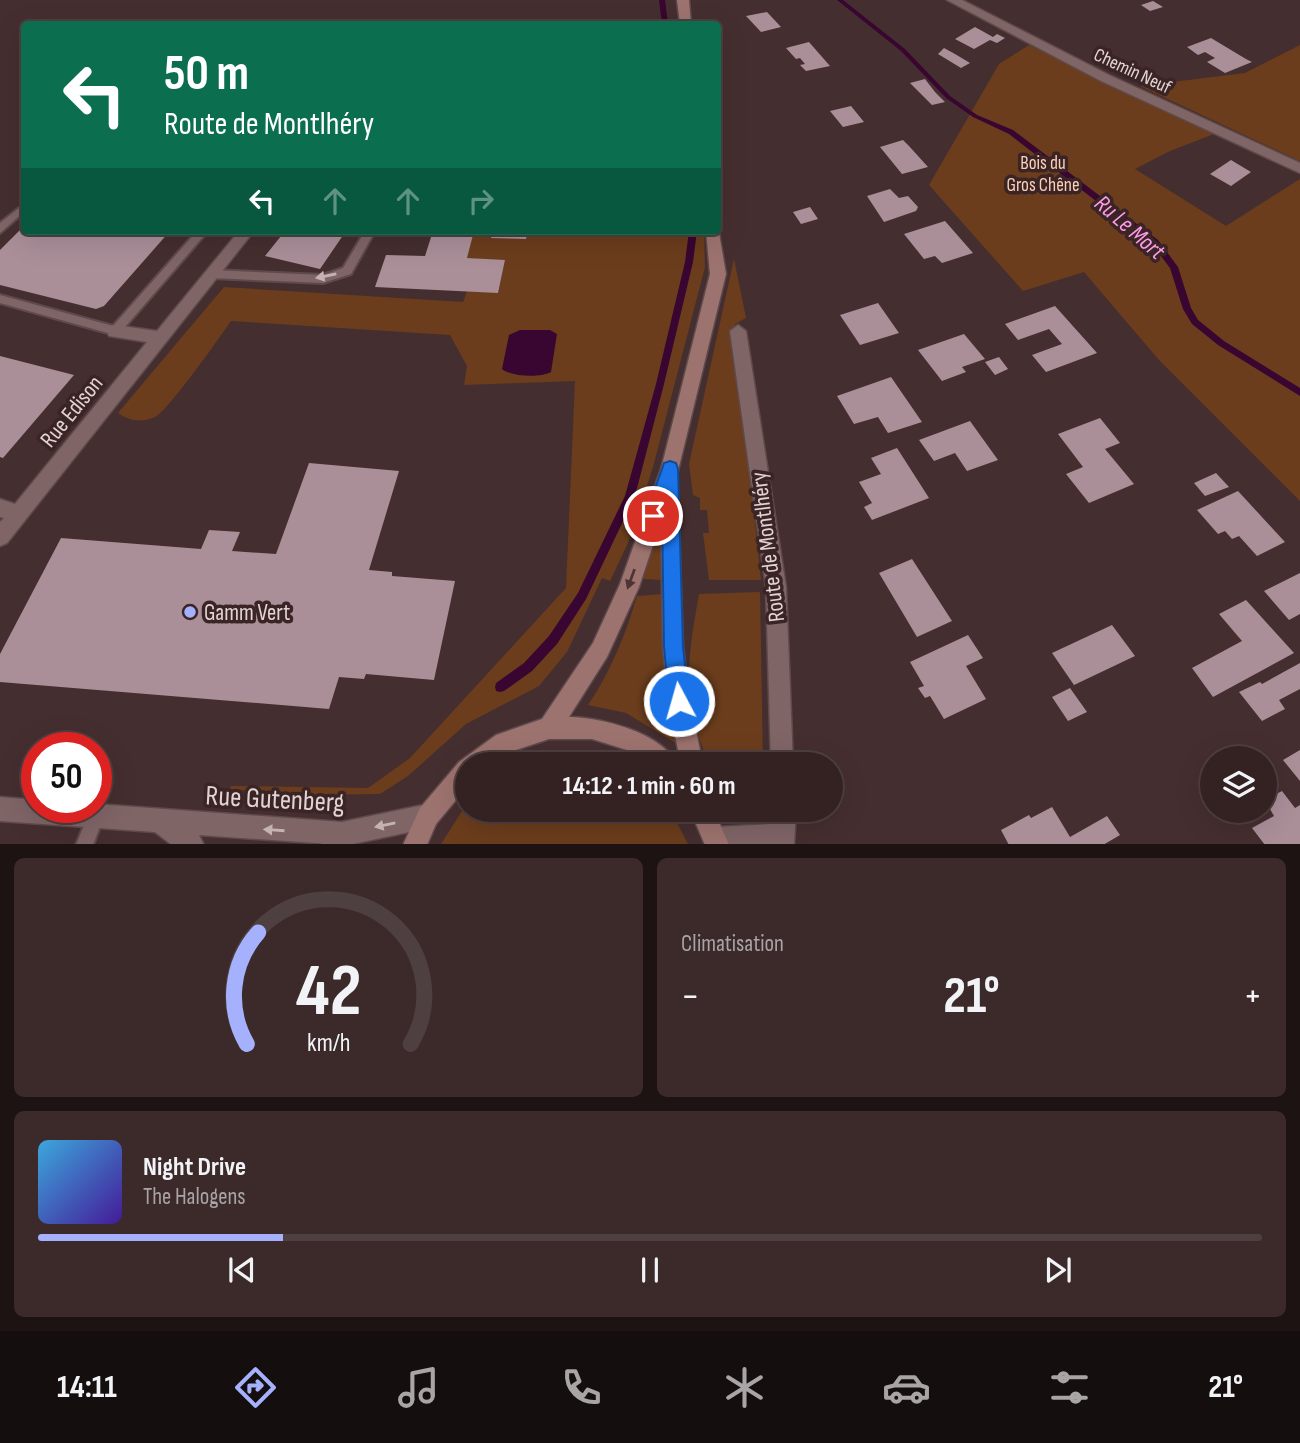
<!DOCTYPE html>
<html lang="fr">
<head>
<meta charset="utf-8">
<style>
  body { margin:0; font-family:"Sofia Sans Condensed",sans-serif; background:#3c2a2b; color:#f1f3f6; height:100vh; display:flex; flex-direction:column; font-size:26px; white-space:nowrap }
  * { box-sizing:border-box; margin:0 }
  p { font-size:23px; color:#a9a4a6 }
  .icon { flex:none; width:38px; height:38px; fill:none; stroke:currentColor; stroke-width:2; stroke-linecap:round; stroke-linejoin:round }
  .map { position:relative; height:844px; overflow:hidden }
  .side { display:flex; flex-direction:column; gap:14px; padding:14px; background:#1d1313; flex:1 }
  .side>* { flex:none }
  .hud { position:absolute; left:21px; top:21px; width:700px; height:214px; border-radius:7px; box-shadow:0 7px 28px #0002,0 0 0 2px #4e3f41; background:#0b6e4f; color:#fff; overflow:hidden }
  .fabs { position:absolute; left:1200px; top:746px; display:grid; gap:14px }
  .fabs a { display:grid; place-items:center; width:77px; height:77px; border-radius:50%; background:#342223; box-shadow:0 7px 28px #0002,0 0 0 2px #4e3f41; font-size:35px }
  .speed { position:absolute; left:21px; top:732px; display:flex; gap:14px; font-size:35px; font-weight:700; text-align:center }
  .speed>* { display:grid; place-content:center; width:91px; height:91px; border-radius:50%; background:#342223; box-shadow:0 7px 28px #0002,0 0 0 2px #4e3f41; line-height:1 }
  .speed .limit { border:10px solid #d22; background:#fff; color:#111 }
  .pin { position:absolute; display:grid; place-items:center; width:60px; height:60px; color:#fff; margin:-30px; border:4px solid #fff; border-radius:50%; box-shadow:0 2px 7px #0007 }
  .me { position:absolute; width:77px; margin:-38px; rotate:354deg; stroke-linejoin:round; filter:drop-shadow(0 0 5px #0008) }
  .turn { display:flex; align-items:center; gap:24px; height:147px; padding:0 28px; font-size:32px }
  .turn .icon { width:91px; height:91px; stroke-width:2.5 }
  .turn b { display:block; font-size:49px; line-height:60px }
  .lanes { display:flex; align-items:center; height:66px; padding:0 28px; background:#0003; justify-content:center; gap:35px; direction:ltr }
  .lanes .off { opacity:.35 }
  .big { font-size:52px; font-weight:700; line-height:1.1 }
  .side .card { flex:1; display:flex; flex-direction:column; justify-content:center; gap:10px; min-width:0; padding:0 24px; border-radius:10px; background:#3c2a2b }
  .side .dial { align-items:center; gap:0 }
  .dial svg { height:182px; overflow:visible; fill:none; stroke:#4e3f41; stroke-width:7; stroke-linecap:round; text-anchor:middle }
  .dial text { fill:#f1f3f6; stroke:none }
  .song { display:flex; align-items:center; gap:21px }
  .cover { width:84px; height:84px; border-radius:10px; background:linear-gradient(135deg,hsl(200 70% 55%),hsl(260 70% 35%)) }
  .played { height:7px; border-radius:4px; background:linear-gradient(90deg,#a5b1fc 20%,#4e3f41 20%) }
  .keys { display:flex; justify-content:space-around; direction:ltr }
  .heat { display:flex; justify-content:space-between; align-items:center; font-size:38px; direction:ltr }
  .side .tiles { flex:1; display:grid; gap:14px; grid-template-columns:1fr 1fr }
  .card:last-child { grid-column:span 2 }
  .trip { position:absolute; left:455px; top:752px; width:388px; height:70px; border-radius:35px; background:#342223; box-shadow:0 7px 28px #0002,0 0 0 2px #4e3f41; font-weight:700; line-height:70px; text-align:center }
  .dock { display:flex; height:112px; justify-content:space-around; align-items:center; background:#150e0e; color:#a9a4a6 }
  .dock .icon { width:49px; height:49px }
  .dock .current { color:#a5b1fc }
  .dock b { font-size:32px; color:#f1f3f6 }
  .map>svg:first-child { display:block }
</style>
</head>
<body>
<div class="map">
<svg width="1300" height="845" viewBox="0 0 1300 845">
  <rect width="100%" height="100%" fill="#452e2f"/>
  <path fill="#6b3d1c" d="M1029,45L1214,134L1170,151L1135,169L1226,226L1300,179V501L1159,360L1084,272L1023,291L929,185L999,64Z
    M1300,45V161L1140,86L1245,73Z
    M528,231H704L705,267L653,467L628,543L610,581L602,578L567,652L539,686L466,724L408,776L380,794L305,795L230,789L231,786L368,788L410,758L566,588L575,381L464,385L467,366L450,335L231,321C219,338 169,410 155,417C141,423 130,421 118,413L224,287L463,302L467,291L498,292L505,261L467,258L472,236L526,239Z
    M734,259L746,318L735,324L730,338L750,474L761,580H709L703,533H709L707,510H700V498L693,495L689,464Z
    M659,523H666L663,580L643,579Z
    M760,592L763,765H710C681,701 687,661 699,594Z
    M664,594L677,744L626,713L588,705C611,671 625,636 637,596Z
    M558,753H584L619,765H517L532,758Z
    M467,803V810H670L688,844H441Z"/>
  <path fill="#390531" d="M520,330H550L557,334L551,372C540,378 512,377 502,369L509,335Z"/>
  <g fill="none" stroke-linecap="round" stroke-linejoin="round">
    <path fill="#390531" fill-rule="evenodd" d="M659,0H665L668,24H662Z
      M837,0H843L905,49L950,96L977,115L1013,130L1158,240L1178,267L1191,308L1198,320L1224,341L1300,388V396L1218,345L1192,324L1183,309L1170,268L1152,244L1009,134L973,117L946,98L901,51Z
      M689,231H697L693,262L664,384L635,496L586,599L557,644L532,671L504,691L500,692L496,691L495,687L496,683L524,663L549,636L578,593L625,496L656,384L685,262Z"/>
  </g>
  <path fill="#aa8f99" d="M1153,1L1163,7L1150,11L1141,5Z
    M767,12L781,27L761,32L746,16Z
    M975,27L993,37L997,34L1005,38L997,43L990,40L974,49L955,39Z
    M1211,38L1246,59L1252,62L1225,73L1207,62L1215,58L1205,52L1198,55L1187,47Z
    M809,42L830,66L806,71L800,65L805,64L800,58L796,59L786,48Z
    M944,48L955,54L970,63L961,68L938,54Z
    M925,79L935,92L945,102L932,105L910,83Z
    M851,106L864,122L843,127L830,111Z
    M903,140L909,146L928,167L902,174L880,147Z
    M1231,160L1251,172L1231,186L1210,174Z
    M890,189L899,198L908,196L918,207L916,211L884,222L867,196Z
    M810,207L818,219L801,224L793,212Z
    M945,221L973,253L942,263L935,256L924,259L904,234Z
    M24,226V231H170L104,306L96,309L0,285V250Z
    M285,231H346L320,269L265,256Z
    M433,231H474L467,258L505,260L498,293L375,287L386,255L425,256Z
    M493,231H528L526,239L491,238Z
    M878,303L899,333L860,345L840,315Z
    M1055,306L1097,353L1046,372L1032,355L1062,344L1049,329L1018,340L1005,324Z
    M964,334L985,359L962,367L966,372L942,381L918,350Z
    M0,356L74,375L3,458L0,457Z
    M999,357L1008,369L995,375L985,362Z
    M891,377L922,422L888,433L878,417L854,424L837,396Z
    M1100,418L1120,443L1105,449L1134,484L1089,503L1066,474L1083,467L1058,434Z
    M970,421L998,460L967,471L955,453L934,461L919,440Z
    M897,448L929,498L872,520L864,507L872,503L859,482L881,474L871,458Z
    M309,463L399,471L369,570L392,572V576L455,581L434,680L366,674L364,679L339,677L329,709L0,682V654L61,538L201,549L209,530L240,532L232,551L276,554Z
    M1216,473L1229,487L1205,496L1194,483Z
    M1238,491L1285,542L1257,556L1239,536L1232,539L1225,531L1218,534L1197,510Z
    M912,559L952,621L917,637L879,573Z
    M1300,573V614L1289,620L1264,591Z
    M1246,600L1294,653L1213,697L1192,668L1242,641L1219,614Z
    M1112,625L1135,656L1074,685L1052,653Z
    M968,635L983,658L966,666L986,699L944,719L930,696L925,698L918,688L924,686L910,662Z
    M1300,663V689L1279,700L1285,709L1262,721L1239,692L1260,682L1262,684Z
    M1070,688L1087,712L1068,721L1052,697Z
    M1300,750V781L1283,760Z
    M1282,791L1295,808L1300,805V845H1265L1252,828L1274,816L1265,800Z
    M1052,807L1070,837L1107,816L1120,835L1103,845H1009L1001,830L1029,815L1031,818Z"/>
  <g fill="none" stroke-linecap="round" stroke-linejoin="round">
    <defs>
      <path id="service" d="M24,204V212L0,233V223Z
        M197,231H208L119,334L115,335L0,303V295L113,326Z
        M365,231H375L351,274L323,283L212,278L207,274L212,270L323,275L343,268Z
        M96,808L102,810L104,816L93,845H76L90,810Z"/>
      <path id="minor" d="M947,0H962L1109,75L1300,163V173L1101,81Z
        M239,231H254L7,543L0,546V522L4,518L0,517V499L15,504L147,342L109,336L107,331L109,326L115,325L157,331Z
        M738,325L746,331L786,587L793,765H771L766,587L730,331Z
        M0,797L37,800V807H96V804L342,822L350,826L354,834L350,842L345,845L199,835L204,845H172L155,832L0,821Z
        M772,810H796L794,845H706L704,839L708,831L716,827L771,824Z"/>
      <path id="tertiary" d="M428,804L436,808L440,816L436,824L428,828L348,845H320L334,826L342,822Z"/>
      <path id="secondary" d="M677,0H689L691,24H680Z
        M718,227L726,274L677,475L683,647L690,701L703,765H681L668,701L663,647L661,521L639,587L607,657L569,717C600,717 664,733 677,765H647L627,750L592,739H549L510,752L493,765H467V787L436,824L427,845H403L420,808L459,762L496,735L542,719L593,643L620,584L661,469L710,274L706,231H718Z
        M690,810H714L729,845H705Z"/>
    </defs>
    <use href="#service" stroke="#5e4a4c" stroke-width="4"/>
    <use href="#minor" stroke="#5e4a4c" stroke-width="3"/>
    <use href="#tertiary" stroke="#5e4a4c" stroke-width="3"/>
    <use href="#secondary" stroke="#5e4a4c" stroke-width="3"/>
    <use href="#service" fill="#806567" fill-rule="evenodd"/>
    <use href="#minor" fill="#806567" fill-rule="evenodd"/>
    <use href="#tertiary" fill="#806567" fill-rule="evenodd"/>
    <use href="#secondary" fill="#9d736f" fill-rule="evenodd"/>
  </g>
  <defs><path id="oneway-solid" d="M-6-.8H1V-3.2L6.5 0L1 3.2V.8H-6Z" transform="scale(1.75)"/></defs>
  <g fill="#c5b3b3">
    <use href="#oneway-solid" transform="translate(326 276) rotate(169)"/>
    <use href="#oneway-solid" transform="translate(385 825) rotate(168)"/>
    <use href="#oneway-solid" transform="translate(274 830) rotate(-176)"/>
  </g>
  <use fill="#4e3434" href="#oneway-solid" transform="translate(631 579) rotate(110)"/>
  <path fill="#1a73e8" stroke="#114b97" stroke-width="2" d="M670,461L676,463L678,469L683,647L689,701L686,708L679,711L672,708L669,701L664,647L662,515L660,522L653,524L647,522L645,516L662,469L664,463Z"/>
  <circle fill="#a5b1fc" stroke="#3a2425" stroke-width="2.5" cx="190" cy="612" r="7"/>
  <g text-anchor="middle" stroke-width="7" stroke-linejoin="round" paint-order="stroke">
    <g font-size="19" fill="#e3d4d4" stroke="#3a2425">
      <text transform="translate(1133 70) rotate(25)" y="7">Chemin Neuf</text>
    </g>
    <g font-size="19" fill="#fcd1b7" stroke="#3a2425">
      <text x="1043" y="169">Bois du<tspan x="1043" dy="22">Gros Chêne</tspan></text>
    </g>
    <g font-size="23" fill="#e3d4d4" stroke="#3a2425">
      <text transform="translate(71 411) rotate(-51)" y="8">Rue Edison</text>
      <text transform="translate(767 547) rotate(-97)" y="8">Route de Montlhéry</text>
    </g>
    <g font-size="23" fill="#e3d4d4" stroke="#3a2425" text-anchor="start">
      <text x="204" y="620">Gamm Vert</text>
    </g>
    <g font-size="24" font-style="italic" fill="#ff9cea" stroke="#3a2425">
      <text transform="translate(1130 227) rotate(41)" y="8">Ru Le Mort</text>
    </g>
    <g font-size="28" fill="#e3d4d4" stroke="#3a2425">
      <text transform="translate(275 798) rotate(3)" y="10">Rue Gutenberg</text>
    </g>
  </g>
</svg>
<div class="fabs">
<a><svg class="icon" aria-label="layers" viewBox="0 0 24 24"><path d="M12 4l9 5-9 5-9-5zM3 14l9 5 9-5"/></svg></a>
</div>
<div class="speed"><div class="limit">50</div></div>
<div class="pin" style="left:653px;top:516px;background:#d93025"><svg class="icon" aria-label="arrive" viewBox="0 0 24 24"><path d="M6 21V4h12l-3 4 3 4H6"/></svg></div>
<svg class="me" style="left:679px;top:701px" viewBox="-20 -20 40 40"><circle r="17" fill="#1a73e8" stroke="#fff" stroke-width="3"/><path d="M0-11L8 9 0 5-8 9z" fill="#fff"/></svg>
<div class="trip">14:12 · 1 min · 60 m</div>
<div class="hud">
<div class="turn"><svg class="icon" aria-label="left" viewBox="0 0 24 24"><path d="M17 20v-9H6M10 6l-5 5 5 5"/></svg><div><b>50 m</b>Route de Montlhéry</div></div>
<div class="lanes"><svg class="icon" aria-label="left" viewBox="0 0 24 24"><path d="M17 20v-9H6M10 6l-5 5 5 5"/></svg><svg class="icon off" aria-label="ahead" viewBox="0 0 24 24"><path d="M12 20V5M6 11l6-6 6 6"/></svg><svg class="icon off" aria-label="ahead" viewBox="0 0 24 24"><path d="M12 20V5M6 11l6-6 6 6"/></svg><svg class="icon off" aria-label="right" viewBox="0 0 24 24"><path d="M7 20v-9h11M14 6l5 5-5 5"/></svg></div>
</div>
</div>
<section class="side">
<div class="tiles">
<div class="card dial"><svg viewBox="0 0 100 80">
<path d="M14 69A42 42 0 1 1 86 69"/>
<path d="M14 69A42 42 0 0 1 19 20" stroke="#a5b1fc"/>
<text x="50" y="56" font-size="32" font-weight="700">42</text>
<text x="50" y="72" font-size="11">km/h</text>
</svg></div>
<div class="card"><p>Climatisation</p>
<div class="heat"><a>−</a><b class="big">21°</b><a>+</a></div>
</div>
<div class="card">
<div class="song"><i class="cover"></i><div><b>Night Drive</b><p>The Halogens</p></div></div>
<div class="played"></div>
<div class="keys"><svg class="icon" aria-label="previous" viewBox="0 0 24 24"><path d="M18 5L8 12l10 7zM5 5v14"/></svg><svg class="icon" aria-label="pause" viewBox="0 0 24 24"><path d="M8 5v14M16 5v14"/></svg><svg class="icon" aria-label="next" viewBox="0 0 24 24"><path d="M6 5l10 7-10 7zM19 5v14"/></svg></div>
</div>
</div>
</section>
<nav class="dock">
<b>14:11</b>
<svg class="icon current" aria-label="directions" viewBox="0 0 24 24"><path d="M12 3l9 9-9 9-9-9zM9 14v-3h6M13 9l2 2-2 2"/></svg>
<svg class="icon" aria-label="music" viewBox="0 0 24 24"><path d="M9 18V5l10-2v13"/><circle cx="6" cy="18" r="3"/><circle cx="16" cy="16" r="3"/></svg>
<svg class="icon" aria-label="phone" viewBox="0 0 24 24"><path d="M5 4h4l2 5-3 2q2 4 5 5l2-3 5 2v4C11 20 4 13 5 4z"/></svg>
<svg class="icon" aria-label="climate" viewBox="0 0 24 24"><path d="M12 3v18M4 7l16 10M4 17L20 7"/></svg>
<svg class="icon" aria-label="car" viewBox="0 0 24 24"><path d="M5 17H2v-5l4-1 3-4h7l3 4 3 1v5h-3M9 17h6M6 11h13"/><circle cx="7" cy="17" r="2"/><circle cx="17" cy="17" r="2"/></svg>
<svg class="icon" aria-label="filters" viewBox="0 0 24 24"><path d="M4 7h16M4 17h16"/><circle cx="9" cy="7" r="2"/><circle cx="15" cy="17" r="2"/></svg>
<b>21°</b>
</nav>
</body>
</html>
